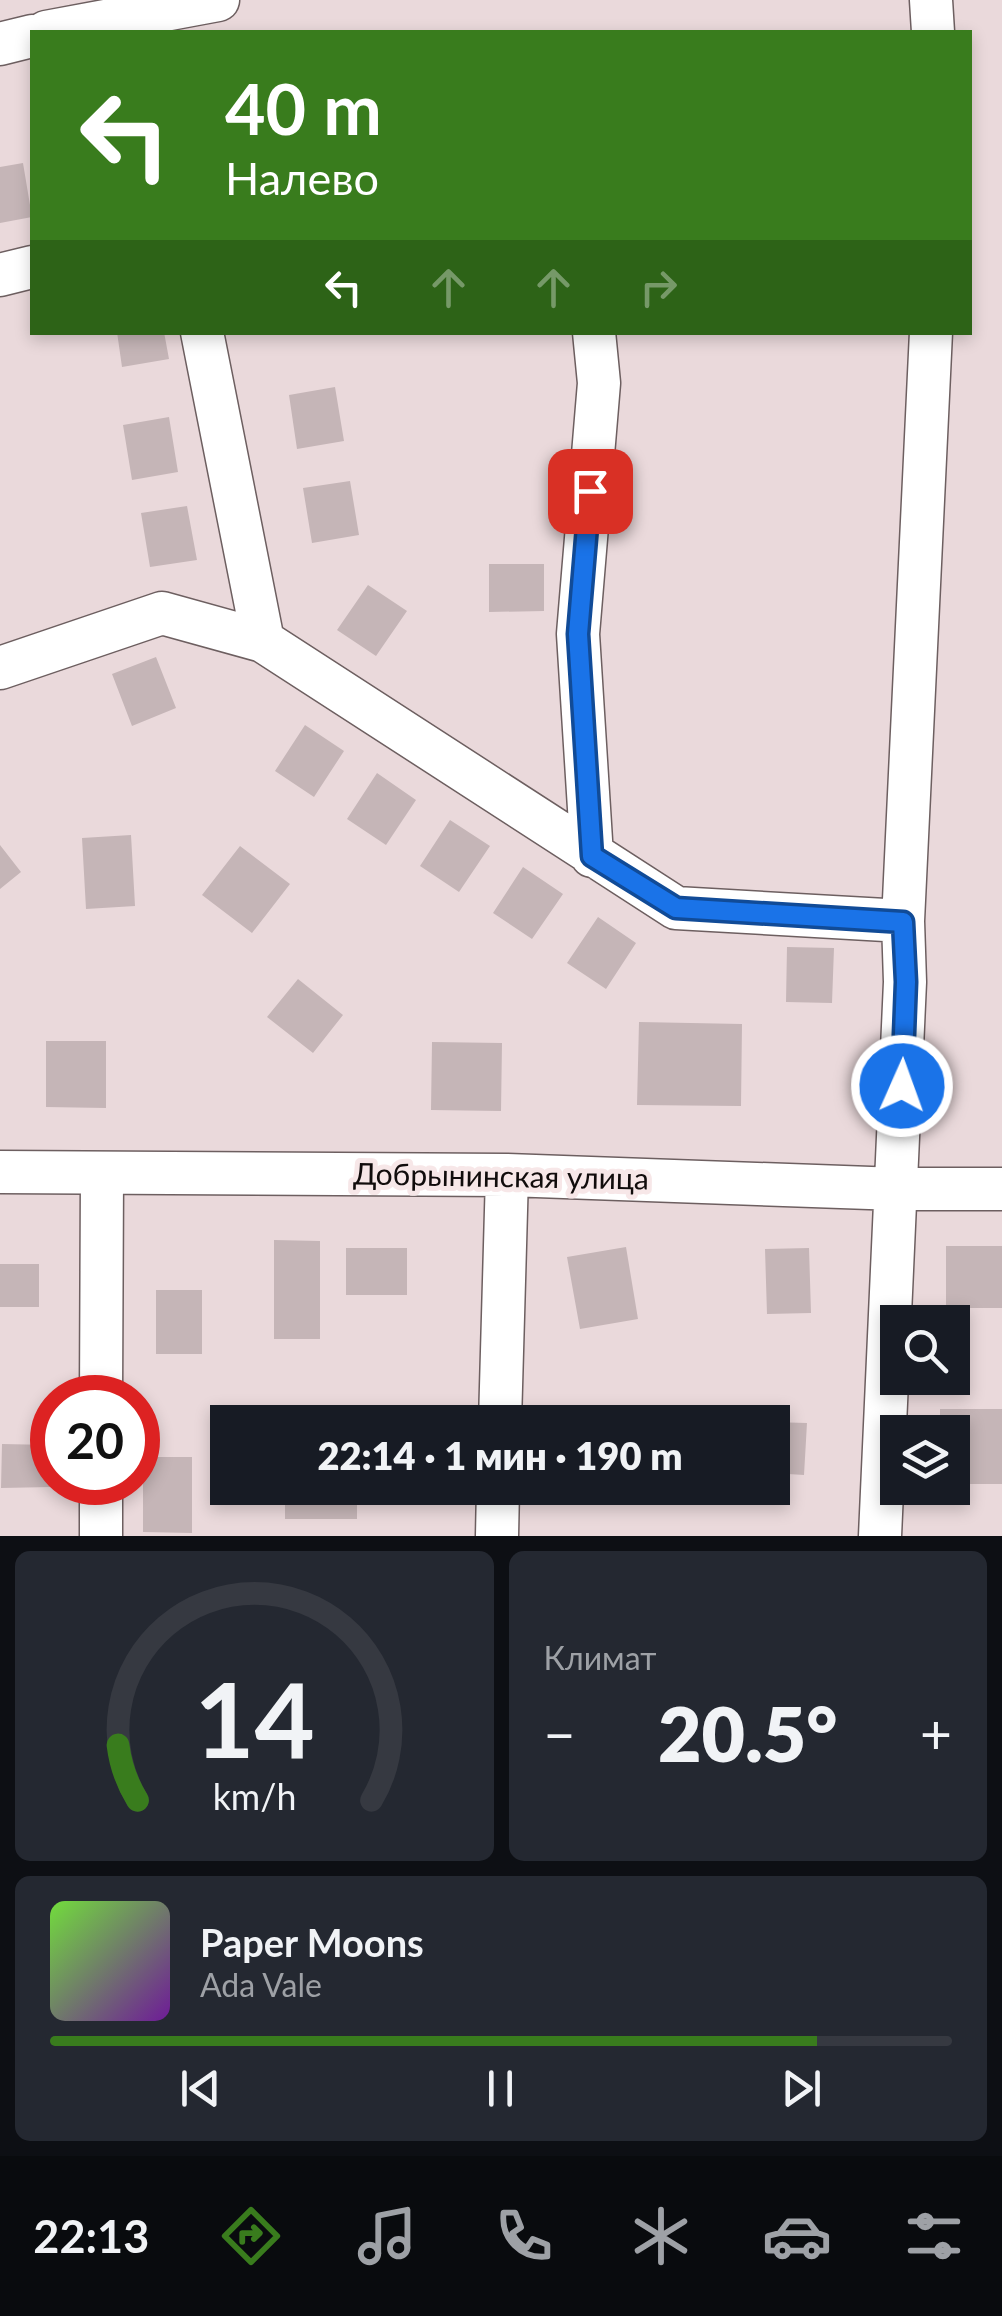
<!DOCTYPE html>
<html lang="ru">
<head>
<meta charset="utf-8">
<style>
  body { margin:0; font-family:Lato,sans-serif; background:#242831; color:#f1f3f6; height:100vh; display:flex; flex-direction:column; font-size:38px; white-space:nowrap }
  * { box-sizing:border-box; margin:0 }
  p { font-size:32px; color:#9ea1a6 }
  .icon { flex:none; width:55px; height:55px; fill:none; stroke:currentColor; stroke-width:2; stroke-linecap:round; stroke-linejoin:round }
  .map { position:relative; height:1536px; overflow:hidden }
  .panel { display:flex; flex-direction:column; gap:15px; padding:15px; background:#0d0f14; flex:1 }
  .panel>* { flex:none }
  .guide { position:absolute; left:30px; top:30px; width:942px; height:305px; border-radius:0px; box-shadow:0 5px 15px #0003; background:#397c1d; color:#fff; overflow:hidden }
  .buttons { position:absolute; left:880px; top:1305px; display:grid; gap:20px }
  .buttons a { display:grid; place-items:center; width:90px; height:90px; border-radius:0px; background:#171b24; box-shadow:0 5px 15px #0003; font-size:50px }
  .speed { position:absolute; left:30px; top:1375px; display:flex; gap:20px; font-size:50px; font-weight:700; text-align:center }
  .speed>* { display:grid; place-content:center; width:130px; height:130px; border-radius:50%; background:#171b24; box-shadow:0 5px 15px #0003; line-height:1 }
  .speed .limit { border:15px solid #d22; background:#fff; color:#111 }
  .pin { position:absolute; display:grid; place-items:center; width:85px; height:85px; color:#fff; margin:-42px; border-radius:20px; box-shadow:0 5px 15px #0006 }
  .me { position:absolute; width:110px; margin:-55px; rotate:2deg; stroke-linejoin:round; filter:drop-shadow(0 0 8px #0008) }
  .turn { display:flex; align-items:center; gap:35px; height:210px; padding:0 30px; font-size:45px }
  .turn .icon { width:130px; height:130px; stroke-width:2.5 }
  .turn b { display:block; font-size:70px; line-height:85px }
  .lanes { display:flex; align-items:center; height:95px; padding:0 30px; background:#0003; justify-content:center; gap:50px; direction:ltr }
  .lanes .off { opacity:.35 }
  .big { font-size:75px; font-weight:800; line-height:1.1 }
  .panel .card { flex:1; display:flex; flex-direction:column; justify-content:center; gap:15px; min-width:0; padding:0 35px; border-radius:15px; background:#242831 }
  .panel .dial { align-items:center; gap:0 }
  .dial svg { height:260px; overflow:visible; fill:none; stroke:#363941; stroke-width:7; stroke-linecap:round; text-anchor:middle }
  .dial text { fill:#f1f3f6; stroke:none }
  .song { display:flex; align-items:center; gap:30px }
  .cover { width:120px; height:120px; border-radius:15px; background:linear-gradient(135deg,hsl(100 70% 55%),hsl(280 70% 35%)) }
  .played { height:10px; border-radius:5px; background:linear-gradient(90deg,#397c1d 85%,#363941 85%) }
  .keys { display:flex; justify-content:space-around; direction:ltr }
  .heat { display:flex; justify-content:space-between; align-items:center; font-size:55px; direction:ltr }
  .panel .tiles { flex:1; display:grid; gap:15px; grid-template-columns:1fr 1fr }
  .card:last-child { grid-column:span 2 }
  .trip { position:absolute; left:210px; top:1405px; width:580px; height:100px; border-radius:0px; background:#171b24; box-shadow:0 5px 15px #0003; font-weight:800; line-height:100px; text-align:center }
  .tabs { display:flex; height:160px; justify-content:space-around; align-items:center; background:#090b0e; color:#9ea1a6 }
  .tabs .icon { width:70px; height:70px }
  .tabs .current { color:#397c1d }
  .tabs b { font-size:45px; color:#f1f3f6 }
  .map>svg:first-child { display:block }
</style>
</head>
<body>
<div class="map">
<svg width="1002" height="1536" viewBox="0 0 1002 1536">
  <rect width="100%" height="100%" fill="#ead9db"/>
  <path fill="#c5b5b7" d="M23,163L32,217L0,223V167Z
    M117,332H164L169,359L122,367Z
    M335,387L344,441L297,449L289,395Z
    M169,417L178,472L132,480L123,425Z
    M350,481L359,535L312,543L303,488Z
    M187,506L197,560L150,567L141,513Z
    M489,564H544V611L489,612Z
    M368,585L407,611L376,656L337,630Z
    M156,657L176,708L132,726L112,674Z
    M305,725L344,751L314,797L275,771Z
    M377,773L416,800L386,845L347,819Z
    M450,820L490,846L459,892L420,866Z
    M131,835L135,906L86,909L82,838Z
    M0,845L21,872L0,889Z
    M240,846L290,884L252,933L202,895Z
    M523,867L563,894L532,939L493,913Z
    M598,917L636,943L606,989L567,963Z
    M787,947L834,948L832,1003L786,1002Z
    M298,979L343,1015L313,1053L267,1017Z
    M639,1022L742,1024L741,1106L637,1105Z
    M46,1041H106V1108L46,1107Z
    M432,1042L502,1043L501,1111L431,1110Z
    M274,1240L320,1241V1339H274Z
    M946,1246H1002V1308H946Z
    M626,1247L638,1319L580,1329L567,1257Z
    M346,1248H407V1295H346Z
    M809,1248L811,1313L767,1314L765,1249Z
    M0,1264H39V1307H0Z
    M156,1290H202V1354H156Z
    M940,1409H1002V1484H952V1432H940Z
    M772,1422L807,1423L804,1475L772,1473Z
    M2,1444L51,1445V1487L1,1488Z
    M143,1457H192V1533L143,1532Z
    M285,1488H357V1519H285Z"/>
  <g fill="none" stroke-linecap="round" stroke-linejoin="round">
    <defs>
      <path id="minor" d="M931,0L933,32
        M46,32L218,0
        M0,44L32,36
        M0,275L32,267
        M202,332L263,641
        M0,668L162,613L263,641L676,908L903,921
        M592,856L578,634L599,383L594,332
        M0,1172L507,1175L898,1189H1002
        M101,1398L102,1174
        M500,1422L507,1175
        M101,1536V1482
        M497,1536L498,1488
        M880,1536L905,982L903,921L931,332"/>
    </defs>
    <use href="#minor" stroke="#6d5f60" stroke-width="45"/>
    <use href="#minor" stroke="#fff" stroke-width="42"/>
  </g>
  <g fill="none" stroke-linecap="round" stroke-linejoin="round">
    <defs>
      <path id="route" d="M590,491L578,634L592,856L676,908L903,922L906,982L902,1086"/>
    </defs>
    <use href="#route" stroke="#114b97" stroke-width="25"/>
    <use href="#route" stroke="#1a73e8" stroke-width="18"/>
  </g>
  <g text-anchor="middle" stroke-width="10" stroke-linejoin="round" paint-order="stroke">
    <g font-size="30" fill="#110c0c" stroke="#f7e7e8">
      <text transform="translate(501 1177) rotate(1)" y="10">Добрынинская улица</text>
    </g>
  </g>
</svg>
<div class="buttons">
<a><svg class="icon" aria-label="search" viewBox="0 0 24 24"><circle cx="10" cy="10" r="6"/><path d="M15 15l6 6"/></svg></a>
<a><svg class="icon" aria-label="layers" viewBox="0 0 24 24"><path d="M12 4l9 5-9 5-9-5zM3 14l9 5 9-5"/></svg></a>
</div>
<div class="speed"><div class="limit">20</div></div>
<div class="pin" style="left:590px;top:491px;background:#d93025"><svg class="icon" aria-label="arrive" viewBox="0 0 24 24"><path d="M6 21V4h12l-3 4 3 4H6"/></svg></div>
<svg class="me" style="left:902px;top:1086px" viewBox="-20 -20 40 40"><circle r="17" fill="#1a73e8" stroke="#fff" stroke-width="3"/><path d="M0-11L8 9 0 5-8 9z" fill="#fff"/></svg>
<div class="trip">22:14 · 1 мин · 190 m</div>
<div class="guide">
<div class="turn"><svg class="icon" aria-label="left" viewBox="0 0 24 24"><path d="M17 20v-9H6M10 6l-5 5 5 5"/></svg><div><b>40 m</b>Налево</div></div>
<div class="lanes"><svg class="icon" aria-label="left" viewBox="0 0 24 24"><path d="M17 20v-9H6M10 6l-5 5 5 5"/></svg><svg class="icon off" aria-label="ahead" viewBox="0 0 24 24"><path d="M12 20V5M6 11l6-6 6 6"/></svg><svg class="icon off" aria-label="ahead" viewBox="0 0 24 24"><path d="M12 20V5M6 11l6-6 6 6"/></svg><svg class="icon off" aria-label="right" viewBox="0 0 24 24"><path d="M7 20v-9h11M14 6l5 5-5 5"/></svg></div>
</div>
</div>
<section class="panel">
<div class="tiles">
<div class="card dial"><svg viewBox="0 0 100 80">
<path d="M14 69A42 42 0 1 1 86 69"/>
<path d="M14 69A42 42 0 0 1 8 52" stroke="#397c1d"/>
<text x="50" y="56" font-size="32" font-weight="700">14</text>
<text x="50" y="72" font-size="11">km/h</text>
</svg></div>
<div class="card"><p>Климат</p>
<div class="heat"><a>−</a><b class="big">20.5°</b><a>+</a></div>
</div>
<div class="card">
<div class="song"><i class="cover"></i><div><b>Paper Moons</b><p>Ada Vale</p></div></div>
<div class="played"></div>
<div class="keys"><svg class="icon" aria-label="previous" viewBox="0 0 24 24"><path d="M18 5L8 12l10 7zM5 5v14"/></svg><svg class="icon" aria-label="pause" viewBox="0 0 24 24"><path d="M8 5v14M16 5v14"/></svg><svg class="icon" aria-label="next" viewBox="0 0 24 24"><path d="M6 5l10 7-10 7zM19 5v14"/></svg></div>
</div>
</div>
</section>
<nav class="tabs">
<b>22:13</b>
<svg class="icon current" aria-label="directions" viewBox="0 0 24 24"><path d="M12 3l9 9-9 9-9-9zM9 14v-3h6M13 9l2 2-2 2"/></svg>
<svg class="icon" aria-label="music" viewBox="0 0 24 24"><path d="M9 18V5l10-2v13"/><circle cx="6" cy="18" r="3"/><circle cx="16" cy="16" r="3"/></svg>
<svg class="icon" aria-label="phone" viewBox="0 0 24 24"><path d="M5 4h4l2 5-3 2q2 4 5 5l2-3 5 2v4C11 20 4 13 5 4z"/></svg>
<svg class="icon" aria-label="climate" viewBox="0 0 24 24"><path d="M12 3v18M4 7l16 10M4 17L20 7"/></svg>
<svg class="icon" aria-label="car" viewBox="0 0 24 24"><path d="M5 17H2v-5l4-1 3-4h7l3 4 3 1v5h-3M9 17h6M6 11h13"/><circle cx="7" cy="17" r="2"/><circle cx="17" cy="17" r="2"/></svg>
<svg class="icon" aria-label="filters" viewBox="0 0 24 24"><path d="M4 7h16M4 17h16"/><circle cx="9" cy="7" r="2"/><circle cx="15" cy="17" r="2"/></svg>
</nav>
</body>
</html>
